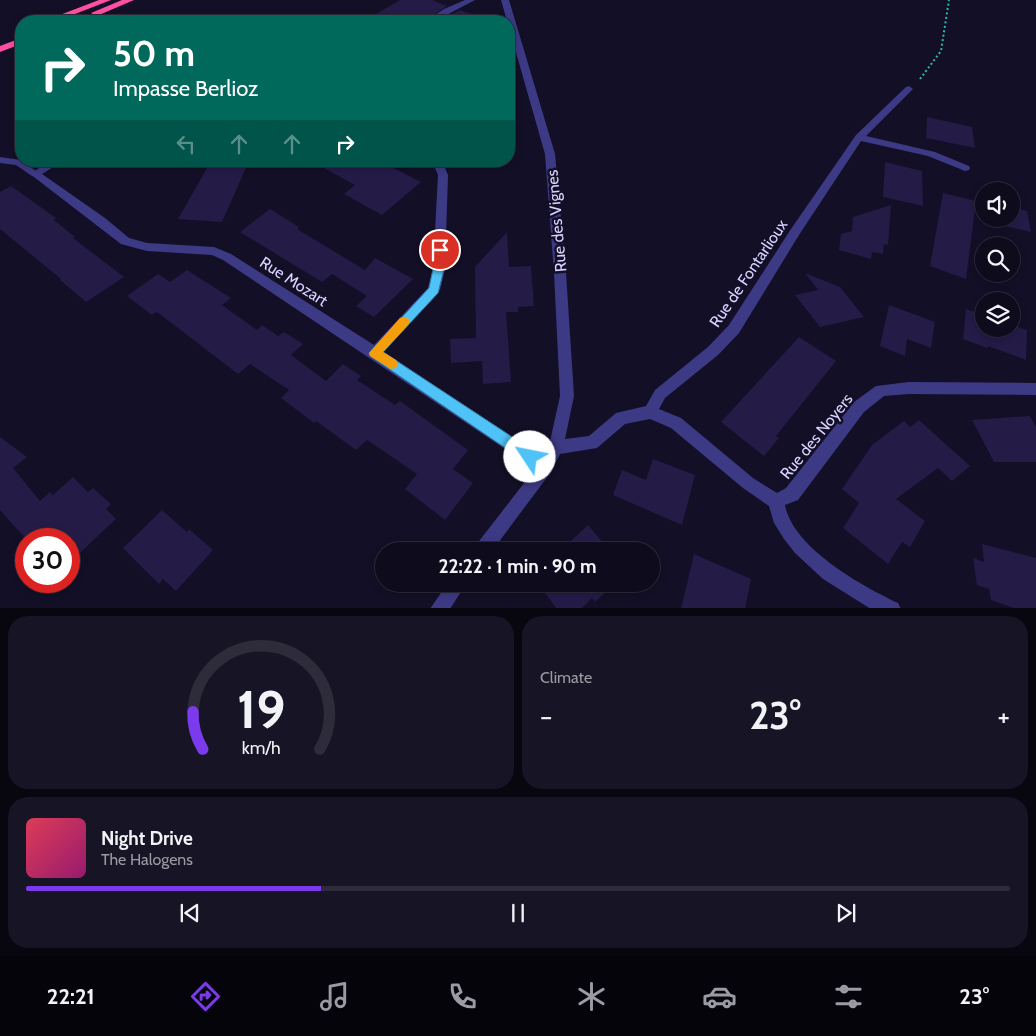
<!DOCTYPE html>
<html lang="en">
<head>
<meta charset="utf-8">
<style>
  body { margin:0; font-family:Cabin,sans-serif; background:#171425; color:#f1f3f6; height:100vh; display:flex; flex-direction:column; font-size:19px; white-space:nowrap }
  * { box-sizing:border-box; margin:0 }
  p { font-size:16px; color:#9b9ba3 }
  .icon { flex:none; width:28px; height:28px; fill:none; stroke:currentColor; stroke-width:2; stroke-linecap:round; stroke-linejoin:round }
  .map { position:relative; height:608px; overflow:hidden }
  .panel { display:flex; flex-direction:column; gap:8px; padding:8px; background:#08060f; flex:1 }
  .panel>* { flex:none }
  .hud { position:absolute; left:15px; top:15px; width:500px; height:152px; border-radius:20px; box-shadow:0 2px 8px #0003,0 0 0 1px #2e2b3b; background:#00695c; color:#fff; overflow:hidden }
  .fabs { position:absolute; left:975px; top:182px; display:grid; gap:10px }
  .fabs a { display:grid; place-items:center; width:45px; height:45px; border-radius:50%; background:#0e0b1c; box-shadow:0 2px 8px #0003,0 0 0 1px #2e2b3b; font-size:25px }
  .speed { position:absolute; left:15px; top:528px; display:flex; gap:10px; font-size:25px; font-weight:700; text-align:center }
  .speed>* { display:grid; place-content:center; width:65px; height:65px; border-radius:50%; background:#0e0b1c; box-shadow:0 2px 8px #0003,0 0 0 1px #2e2b3b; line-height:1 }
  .speed .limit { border:8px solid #d22; background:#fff; color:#111 }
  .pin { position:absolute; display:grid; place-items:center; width:42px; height:42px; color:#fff; margin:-21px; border:2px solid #fff; border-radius:50%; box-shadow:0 1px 5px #0007 }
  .me { position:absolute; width:55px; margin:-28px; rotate:304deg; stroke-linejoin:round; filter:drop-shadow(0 0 4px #0008) }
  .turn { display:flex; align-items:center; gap:18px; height:105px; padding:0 15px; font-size:22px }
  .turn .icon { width:65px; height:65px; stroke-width:2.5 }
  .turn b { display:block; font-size:35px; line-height:42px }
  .lanes { display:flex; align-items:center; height:48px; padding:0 15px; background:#0003; justify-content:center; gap:25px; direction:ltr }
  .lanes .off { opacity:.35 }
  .big { font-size:38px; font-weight:800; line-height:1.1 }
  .panel .widget { flex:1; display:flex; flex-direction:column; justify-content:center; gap:8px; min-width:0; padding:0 18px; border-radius:20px; background:#171425 }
  .panel .dial { align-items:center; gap:0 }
  .dial svg { height:130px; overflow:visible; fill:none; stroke:#2e2b3b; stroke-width:7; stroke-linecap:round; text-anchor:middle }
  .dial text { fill:#f1f3f6; stroke:none }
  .song { display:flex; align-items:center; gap:15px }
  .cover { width:60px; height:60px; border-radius:8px; background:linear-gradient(135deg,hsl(350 70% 55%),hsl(320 70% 35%)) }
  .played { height:5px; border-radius:2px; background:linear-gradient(90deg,#7c3aed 30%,#2e2b3b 30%) }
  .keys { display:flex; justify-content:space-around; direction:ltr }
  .heat { display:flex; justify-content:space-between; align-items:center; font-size:28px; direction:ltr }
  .panel .tiles { flex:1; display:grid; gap:8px; grid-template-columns:1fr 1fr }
  .widget:last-child { grid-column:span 2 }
  .trip { position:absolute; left:375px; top:542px; width:285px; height:50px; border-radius:25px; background:#0e0b1c; box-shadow:0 2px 8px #0003,0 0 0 1px #2e2b3b; font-weight:800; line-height:50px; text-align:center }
  .tabs { display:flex; height:80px; justify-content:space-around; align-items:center; background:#06040b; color:#9b9ba3 }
  .tabs .icon { width:35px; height:35px }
  .tabs .on { color:#7c3aed }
  .tabs b { font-size:22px; color:#f1f3f6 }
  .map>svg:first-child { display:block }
</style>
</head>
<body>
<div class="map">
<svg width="1036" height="609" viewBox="0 0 1036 609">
  <rect width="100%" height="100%" fill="#130f26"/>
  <path fill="#241b47" d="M400,0H432L447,6L424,21H364Z
    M460,10L484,18L483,21H439Z
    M927,117L972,127L975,148L926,138Z
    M211,161H249L222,222L178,219Z
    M311,161H380L421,182L382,215L344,194L355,185Z
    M885,162L922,171L923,206L883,197Z
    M11,186L56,218L54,220L75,237L73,238L124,277L86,302L60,280L61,279L0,229V192Z
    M943,193L976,201L966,279L930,266Z
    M982,201L984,219H1011V207L1027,211L1031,232L984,221Z
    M891,205L888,245L884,244L883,254L872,252L871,259L839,250L841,234L852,231L853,217Z
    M270,209L299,227L297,229L365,270L375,258L413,279L374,317L356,306L367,296L332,274L322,282L240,232Z
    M507,232L509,267L531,266L534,306L518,307V312H506L511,382L483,384L482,361L451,363L450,339L476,338L475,267Z
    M187,270L231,298L222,305L257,330L262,325L278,336L284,332L303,344L291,355L326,381L343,364L361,376L357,380L395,405L400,401L468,450L453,469L473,483L445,520L405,489L417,474L367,440L356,450L316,421L314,423L281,398L289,390L250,364L238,374L157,312L152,315L127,296L158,274L170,282Z
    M805,273L840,287L864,317L820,327L795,295L818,290Z
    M889,305L935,322L931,348L907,339L905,356L880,346Z
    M966,309L984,315V329H1011V325L1027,330L1026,360L988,346L987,348L963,339Z
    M799,337L836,361L776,436L779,438L764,456L721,422Z
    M1030,416L1036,427V462H994L972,420Z
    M919,420L970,466L952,481L938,468L896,499L925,521L910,547L902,542L888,564L843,528L859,503L842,489L872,445L904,421L910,427Z
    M0,437L27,457L13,468L40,501L50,492L53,495L73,477L88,492L93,488L111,504L106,509L116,519L69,563V539H26L0,510Z
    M653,459L695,475L682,525L613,495L622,470L646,480Z
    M162,510L187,532L189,529L213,550L176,591L163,579L159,584L123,548Z
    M588,525L610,551H560L562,549Z
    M982,544L1036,558V609H1016L991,600L989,589L977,585L973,558L984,562Z
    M694,554L751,579L745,609H681Z
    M538,584H614L595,602L592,598L581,609H557Z"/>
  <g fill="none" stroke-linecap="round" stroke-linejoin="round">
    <path stroke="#2fb8b0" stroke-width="2" stroke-dasharray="2 2.5" stroke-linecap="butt" d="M920,79L941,51L949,0"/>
    <path fill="#3d3a85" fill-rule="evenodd" d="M0,157L21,160L40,174L38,176H32L16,165L0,163Z"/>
    <path fill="#3d3a85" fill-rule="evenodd" d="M465,0H475L435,21H426L444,9Z
      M501,0H509L555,154L566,273L574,396L565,439L589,436L616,413L646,406L655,390L708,347L729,325L791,229L856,135L906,87L909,86L913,89L866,136L935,152L969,166L970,168L969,170L965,171L928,156L861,141L799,235L739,333L718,355L665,398L659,409L681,418L753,478L777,493L786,488L854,402L876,386L909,382L1036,383V395L909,394L884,396L864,412L798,500L785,505C793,548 862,586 898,603L901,609H871L823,579L795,553L784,539L774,523L769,506L743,488L671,428L650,419L625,424L597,448L560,454L551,472L492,551H474L476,545L535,469L223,260L212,255L147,251L121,244L30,174L50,161H63L42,174L105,218L129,238L147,243L214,247L231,254L374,345L428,288L433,269L438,175L432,161H442L448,175L445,269L440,290L384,352L543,457L549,446L560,396L554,273L545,154Z
      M447,584H466L450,609H430Z"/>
    <path fill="#ff4fa3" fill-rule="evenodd" d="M99,0H111L57,21H44Z
      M122,0H134L99,15L96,16L91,13Z
      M21,38V44L0,52V46Z"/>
  </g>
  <path fill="#4fc3f7" stroke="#337fa1" d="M440,246L445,250L444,269L438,293L383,352L535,452L537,457L535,462L530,463L526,462L370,356L369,353L429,288L433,269L434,250Z"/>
  <path fill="#f59e0b" d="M404,317L408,318L410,322L408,325L383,352L396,360L398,364L396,368L391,369L370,356L369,353L400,318Z"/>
  <g text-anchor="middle" stroke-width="5" stroke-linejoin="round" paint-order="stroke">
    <g font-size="16" fill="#d9d4ff" stroke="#130f26">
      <text transform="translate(556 221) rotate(-95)" y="6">Rue des Vignes</text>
      <text transform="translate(748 273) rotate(-56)" y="6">Rue de Fontarlioux</text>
      <text transform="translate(294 281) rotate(33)" y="6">Rue Mozart</text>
      <text transform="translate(816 436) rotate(-51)" y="6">Rue des Noyers</text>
    </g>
  </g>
</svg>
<div class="fabs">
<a><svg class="icon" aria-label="sound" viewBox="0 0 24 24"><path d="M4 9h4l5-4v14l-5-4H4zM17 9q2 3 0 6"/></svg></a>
<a><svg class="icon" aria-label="search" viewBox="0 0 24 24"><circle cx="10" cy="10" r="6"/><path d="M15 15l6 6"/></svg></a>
<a><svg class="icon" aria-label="layers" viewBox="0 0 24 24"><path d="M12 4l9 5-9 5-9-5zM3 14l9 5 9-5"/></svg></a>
</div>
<div class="speed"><div class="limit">30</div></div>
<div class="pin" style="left:440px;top:250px;background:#d93025"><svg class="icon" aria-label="arrive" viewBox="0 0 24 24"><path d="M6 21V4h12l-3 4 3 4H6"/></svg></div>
<svg class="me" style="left:530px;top:457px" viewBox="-20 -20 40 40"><circle r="19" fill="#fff"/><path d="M0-13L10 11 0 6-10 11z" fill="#4fc3f7"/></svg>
<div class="trip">22:22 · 1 min · 90 m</div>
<div class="hud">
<div class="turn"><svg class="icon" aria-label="right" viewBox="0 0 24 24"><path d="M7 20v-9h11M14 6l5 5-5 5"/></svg><div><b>50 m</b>Impasse Berlioz</div></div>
<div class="lanes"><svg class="icon off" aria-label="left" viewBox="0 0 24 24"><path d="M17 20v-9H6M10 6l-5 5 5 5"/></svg><svg class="icon off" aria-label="ahead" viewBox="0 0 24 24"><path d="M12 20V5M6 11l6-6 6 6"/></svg><svg class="icon off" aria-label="ahead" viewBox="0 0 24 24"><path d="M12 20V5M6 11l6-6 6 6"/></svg><svg class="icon" aria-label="right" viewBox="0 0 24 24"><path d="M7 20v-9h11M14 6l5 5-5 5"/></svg></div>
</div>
</div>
<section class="panel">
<div class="tiles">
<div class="widget dial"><svg viewBox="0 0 100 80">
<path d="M14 69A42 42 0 1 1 86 69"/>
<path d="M14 69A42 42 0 0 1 8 46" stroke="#7c3aed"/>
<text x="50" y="56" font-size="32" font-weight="700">19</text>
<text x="50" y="72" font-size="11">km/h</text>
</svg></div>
<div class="widget"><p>Climate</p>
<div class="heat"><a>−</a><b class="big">23°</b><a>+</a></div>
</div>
<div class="widget">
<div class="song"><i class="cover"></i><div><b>Night Drive</b><p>The Halogens</p></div></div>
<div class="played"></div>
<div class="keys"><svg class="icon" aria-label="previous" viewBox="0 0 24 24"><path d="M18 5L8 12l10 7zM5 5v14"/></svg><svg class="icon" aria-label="pause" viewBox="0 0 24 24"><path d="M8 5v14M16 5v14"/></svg><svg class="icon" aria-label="next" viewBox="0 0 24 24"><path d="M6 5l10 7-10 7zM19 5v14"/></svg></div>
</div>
</div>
</section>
<nav class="tabs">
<b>22:21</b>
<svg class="icon on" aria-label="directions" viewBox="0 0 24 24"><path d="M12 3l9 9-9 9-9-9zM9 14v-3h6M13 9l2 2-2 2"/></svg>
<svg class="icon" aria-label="music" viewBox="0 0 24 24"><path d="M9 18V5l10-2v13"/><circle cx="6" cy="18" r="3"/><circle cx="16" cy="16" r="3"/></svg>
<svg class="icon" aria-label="phone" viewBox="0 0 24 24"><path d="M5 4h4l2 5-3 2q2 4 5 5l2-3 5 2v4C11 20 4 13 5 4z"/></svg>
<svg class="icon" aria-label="climate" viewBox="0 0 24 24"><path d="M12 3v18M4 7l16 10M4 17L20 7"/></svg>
<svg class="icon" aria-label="car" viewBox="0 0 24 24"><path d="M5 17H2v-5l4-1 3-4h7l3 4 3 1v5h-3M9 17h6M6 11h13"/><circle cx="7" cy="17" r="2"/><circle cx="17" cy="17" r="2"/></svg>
<svg class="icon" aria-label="filters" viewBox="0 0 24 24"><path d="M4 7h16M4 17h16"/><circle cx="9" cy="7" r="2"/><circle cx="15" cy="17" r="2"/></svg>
<b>23°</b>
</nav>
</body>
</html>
